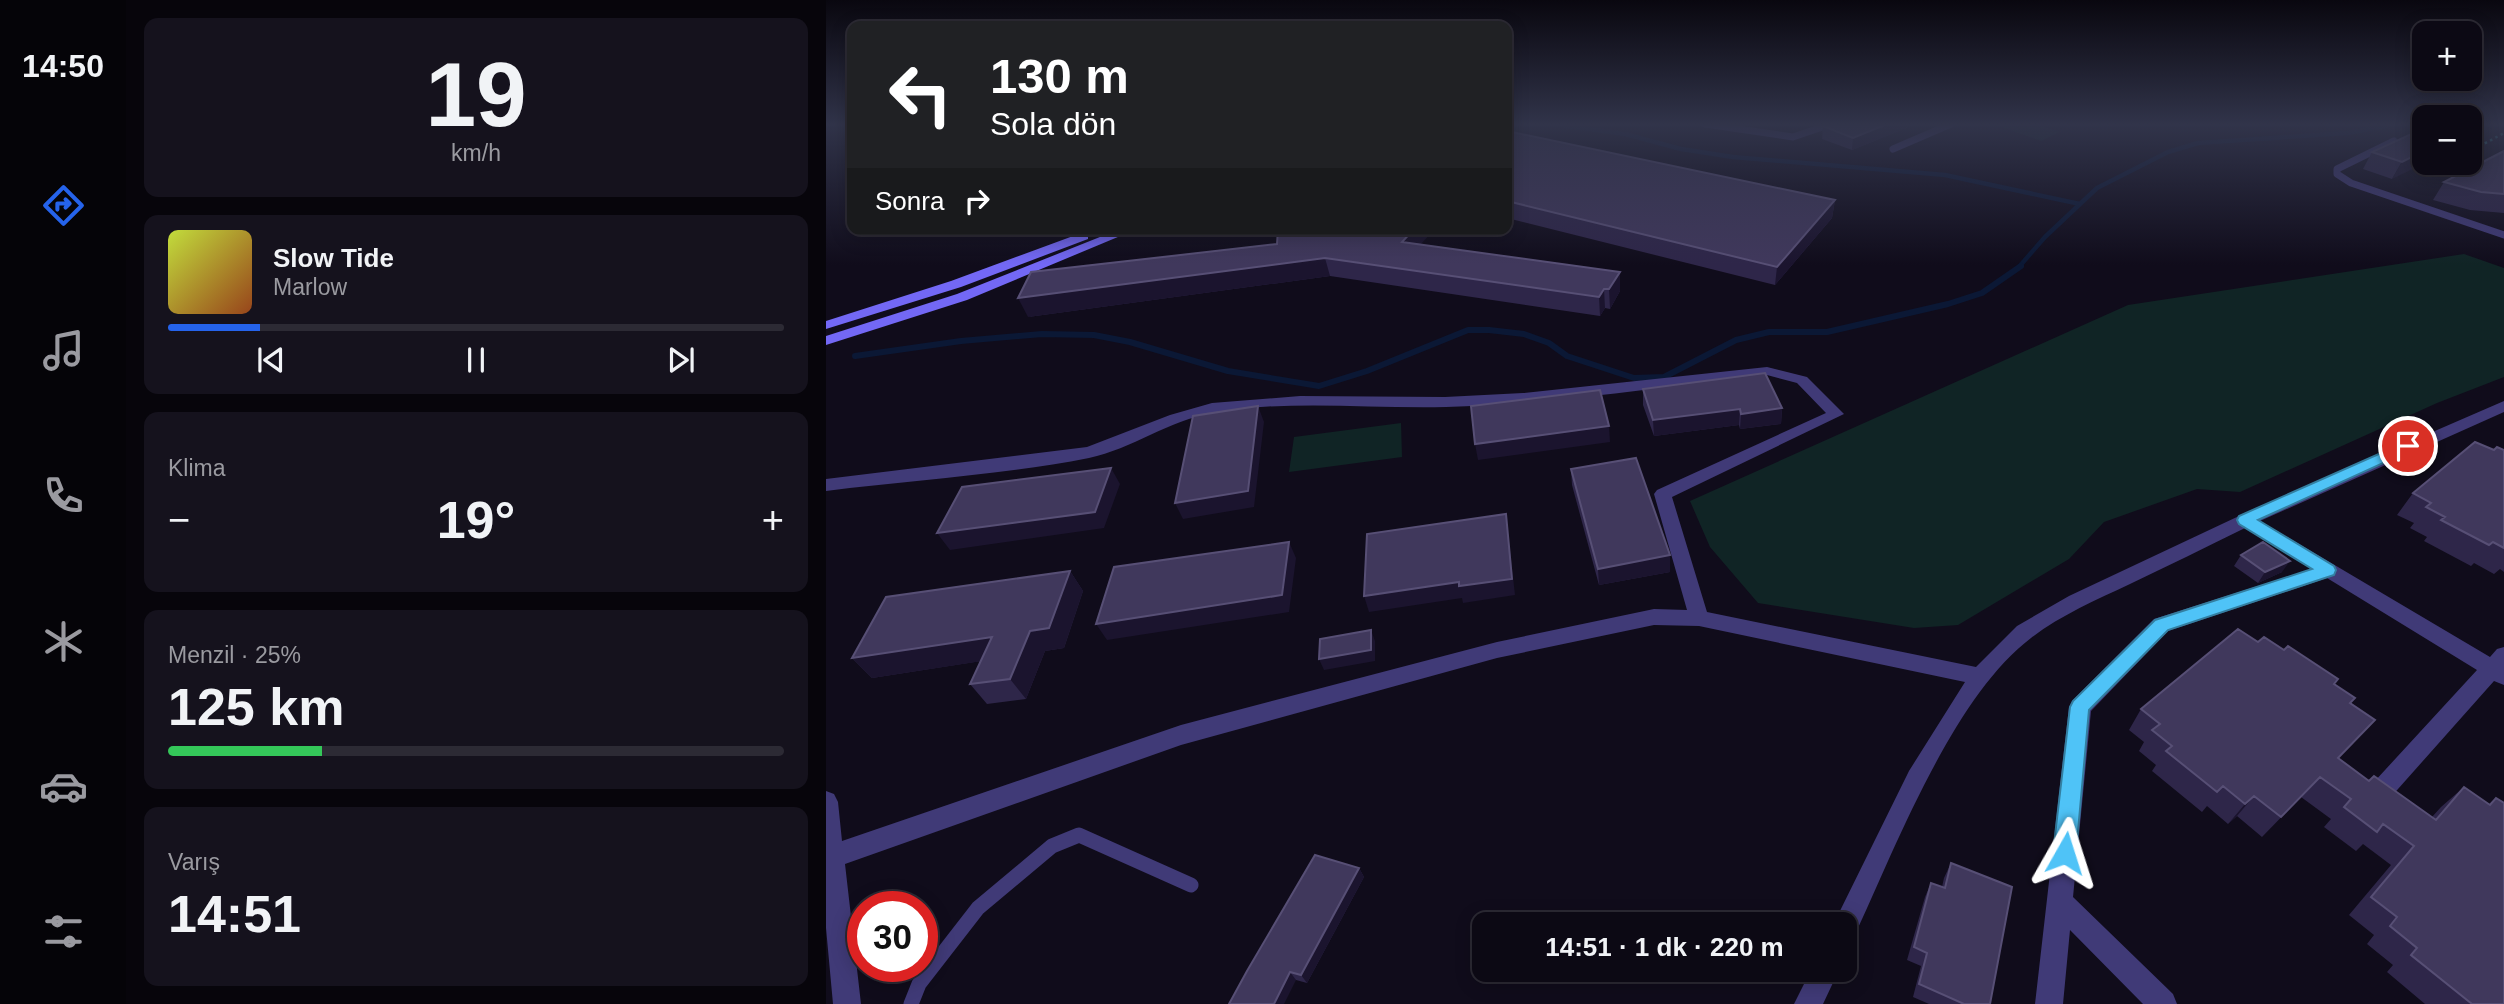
<!DOCTYPE html>
<html lang="tr">
<head>
<meta charset="utf-8">
<style>
  body { margin:0; font-family:Arial,sans-serif; background:#15121d; color:#f1f3f6; height:100vh; display:flex; flex-direction:column; font-size:26px; white-space:nowrap }
  * { box-sizing:border-box; margin:0 }
  p { font-size:23px; color:#9a9aa0 }
  .icon { flex:none; width:38px; height:38px; fill:none; stroke:currentColor; stroke-width:2; stroke-linecap:round; stroke-linejoin:round }
  .map { position:relative; flex:1; overflow:hidden }
  .drawer { display:flex; flex-direction:column; gap:18px; padding:18px; background:#07050b; width:700px }
  .drawer>* { flex:none }
  .top-card { position:absolute; left:21px; top:21px; width:665px; height:214px; border-radius:14px; box-shadow:0 4px 18px #0003,0 0 0 2px #2c2a34; background:#202124; color:#fff; overflow:hidden }
  .buttons { position:absolute; left:1586px; top:21px; display:grid; gap:14px }
  .buttons a { display:grid; place-items:center; width:70px; height:70px; border-radius:14px; background:#0c0914; box-shadow:0 4px 18px #0003,0 0 0 2px #2c2a34; font-size:35px }
  .speed { position:absolute; left:21px; top:891px; display:flex; gap:14px; font-size:35px; font-weight:700; text-align:center }
  .speed>* { display:grid; place-content:center; width:91px; height:91px; border-radius:50%; background:#0c0914; box-shadow:0 4px 18px #0003,0 0 0 2px #2c2a34; line-height:1 }
  .speed .limit { border:10px solid #d22; background:#fff; color:#111 }
  .pin { position:absolute; display:grid; place-items:center; width:60px; height:60px; color:#fff; margin:-30px; border:4px solid #fff; border-radius:50%; box-shadow:0 2px 7px #0007 }
  .me { position:absolute; width:77px; margin:-38px; rotate:6deg; stroke-linejoin:round; filter:drop-shadow(0 0 5px #0008) }
  .turn { display:flex; align-items:center; gap:24px; height:147px; padding:0 28px; font-size:32px }
  .turn .icon { width:91px; height:91px; stroke-width:2.5 }
  .turn b { display:block; font-size:49px; line-height:60px }
  .then { display:flex; align-items:center; height:66px; padding:0 28px; background:#0003; gap:14px; font-size:26px }
  .big { font-size:52px; font-weight:700; line-height:1.1 }
  .drawer .card { flex:1; display:flex; flex-direction:column; justify-content:center; gap:10px; min-width:0; padding:0 24px; border-radius:14px; background:#15121d }
  .drawer .dial { align-items:center; gap:0 }
  .dial b { font-size:91px; line-height:1 }
  .song { display:flex; align-items:center; gap:21px }
  .cover { width:84px; height:84px; border-radius:10px; background:linear-gradient(135deg,hsl(70 70% 55%),hsl(20 70% 35%)) }
  .played { height:7px; border-radius:4px; background:linear-gradient(90deg,#2563eb 15%,#2c2a34 15%) }
  .keys { display:flex; justify-content:space-around; direction:ltr }
  .heat { display:flex; justify-content:space-between; align-items:center; font-size:38px; direction:ltr }
  .charge { height:10px; border-radius:5px; background:linear-gradient(90deg,#34c759 25%,#2c2a34 0) }
  .trip { position:absolute; left:646px; top:912px; width:385px; height:70px; border-radius:14px; background:#0c0914; box-shadow:0 4px 18px #0003,0 0 0 2px #2c2a34; font-weight:700; line-height:70px; text-align:center }
  main { display:flex; flex:1; min-height:0 }
  .dock { display:flex; flex-direction:column; width:126px; justify-content:space-around; align-items:center; background:#050408; color:#9a9aa0 }
  .dock .icon { width:49px; height:49px }
  .dock .current { color:#2563eb }
  .dock b { font-size:32px; color:#f1f3f6 }
  .map>svg:first-child { display:block }
</style>
</head>
<body>
<main>
<nav class="dock">
<b>14:50</b>
<svg class="icon current" aria-label="directions" viewBox="0 0 24 24"><path d="M12 3l9 9-9 9-9-9zM9 14v-3h6M13 9l2 2-2 2"/></svg>
<svg class="icon" aria-label="music" viewBox="0 0 24 24"><path d="M9 18V5l10-2v13"/><circle cx="6" cy="18" r="3"/><circle cx="16" cy="16" r="3"/></svg>
<svg class="icon" aria-label="phone" viewBox="0 0 24 24"><path d="M5 4h4l2 5-3 2q2 4 5 5l2-3 5 2v4C11 20 4 13 5 4z"/></svg>
<svg class="icon" aria-label="climate" viewBox="0 0 24 24"><path d="M12 3v18M4 7l16 10M4 17L20 7"/></svg>
<svg class="icon" aria-label="car" viewBox="0 0 24 24"><path d="M5 17H2v-5l4-1 3-4h7l3 4 3 1v5h-3M9 17h6M6 11h13"/><circle cx="7" cy="17" r="2"/><circle cx="17" cy="17" r="2"/></svg>
<svg class="icon" aria-label="filters" viewBox="0 0 24 24"><path d="M4 7h16M4 17h16"/><circle cx="9" cy="7" r="2"/><circle cx="15" cy="17" r="2"/></svg>
</nav>
<section class="drawer">
<div class="card dial"><b>19</b><p>km/h</p></div>
<div class="card">
<div class="song"><i class="cover"></i><div><b>Slow Tide</b><p>Marlow</p></div></div>
<div class="played"></div>
<div class="keys"><svg class="icon" aria-label="previous" viewBox="0 0 24 24"><path d="M18 5L8 12l10 7zM5 5v14"/></svg><svg class="icon" aria-label="pause" viewBox="0 0 24 24"><path d="M8 5v14M16 5v14"/></svg><svg class="icon" aria-label="next" viewBox="0 0 24 24"><path d="M6 5l10 7-10 7zM19 5v14"/></svg></div>
</div>
<div class="card"><p>Klima</p>
<div class="heat"><a>−</a><b class="big">19°</b><a>+</a></div>
</div>
<div class="card"><p>Menzil · 25%</p><b class="big">125 km</b><div class="charge"></div></div>
<div class="card"><p>Varış</p><b class="big">14:51</b></div>
</section>
<div class="map">
<svg width="1678" height="1004" viewBox="0 0 1678 1004">
  <rect width="100%" height="100%" fill="#100c1b"/>
  <path fill="#102425" d="M1212,125L1234,132L1215,141L1167,124Z
    M1638,254L1678,268V377L1611,403L1414,492L1371,489L1278,522L1243,559L1132,625L1088,628L932,603L884,547L864,501L1302,305Z
    M575,423L576,457L463,472L468,437Z"/>
  <g fill="none" stroke-linecap="round" stroke-linejoin="round">
    <path stroke="#0b1835" stroke-width="4.5" d="M726,124L799,134L855,149L907,157L1119,175L1254,204
      M1192,268L1219,237L1271,188L1342,152L1372,143L1521,133L1570,124"/>
    <path stroke="#0b1835" stroke-width="6" d="M29,356L135,341L216,334L268,335L304,342L402,371L493,386L541,371L642,330H663L698,334L723,343L741,356L808,378L838,377L910,340L943,332H1001L1122,304L1156,293L1195,266"/>
    <path stroke="#34a5a5" stroke-width="2.5" stroke-dasharray="2.5 3.5" stroke-linecap="butt" d="M1643,152L1678,133"/>
    <path stroke="#403a77" stroke-width="7" d="M879,124L967,137L1005,124
      M1568,141L1511,169V174L1525,183L1678,235
      M1067,149L1125,124"/>
    <path stroke="#403a77" stroke-width="15" d="M85,1004L93,984L152,908L226,846L253,835L365,885"/>
    <path fill="#403a77" fill-rule="evenodd" d="M941,367L981,377L1018,414L846,497L881,612L1150,667L1191,626L1243,596L1413,516L1678,401V412L1434,521L1664,657L1671,649L1678,647V685L1668,681L1564,798L1556,801L1548,798L1544,790L1548,782L1651,670L1501,578L1342,631L1265,711L1247,897L1347,994L1351,1004H1317L1244,930L1237,1004H1209L1243,707L1246,701L1328,619L1486,569L1419,528C1380,547 1342,566 1304,584C1270,600 1235,615 1205,638C1126,698 1069,849 1027,939L1018,943V924H1007L1009,921L1083,771L1139,682L873,626L828,625L671,658L355,745L19,864L35,1004H7L0,928V791L8,794L12,802L16,841L355,725L671,642L828,609L861,610L828,494L831,490L1000,413L971,383L941,375C834,387 727,404 620,407C543,409 463,399 387,413C343,420 306,449 263,458C177,475 87,480 0,491V479L261,447L344,415L386,403L474,396L619,397L697,393Z
      M985,970H1013L997,1004H968Z"/>
    <path fill="#7368f5" fill-rule="evenodd" d="M294,229H311L141,300L0,345V336L131,294Z
      M258,232L262,233V239L135,287L0,329V321L125,281Z"/>
  </g>
  <path fill="#2e2649" d="M1090,124L1026,150L996,139L997,126Z
    M1594,130L1566,179L1537,169L1546,152Z
    M681,131L1009,200L1006,218L949,285L681,218Z
    M1678,151V213L1644,210L1607,200L1618,182Z
    M451,244L594,245L794,291L784,309L779,308L774,316L504,276L202,317Z
    M817,389L956,408L955,424L914,429L913,425L828,436L817,405Z
    M1668,450H1678V572L1674,569L1668,574L1648,563L1645,566L1598,541L1601,537L1584,528L1588,523L1571,515L1587,493Z
    M745,469L844,572L773,585L746,485Z
    M1415,555L1456,572L1432,583L1408,566Z
    M244,571L257,591L238,648L219,651L200,699L161,704L144,684L155,661L46,678L26,658Z
    M1432,642L1508,684L1524,704L1512,759L1543,781L1606,817L1615,807L1638,787L1663,804L1670,798L1678,1004H1599L1561,972L1567,965L1541,944L1548,935L1523,915L1565,865L1537,844L1530,851L1498,827L1505,819L1475,797L1436,837L1411,816L1402,824L1381,806L1376,812L1326,771L1330,765L1313,751L1318,742L1303,730L1315,709Z
    M1125,863L1164,1004H1103L1087,997L1095,966L1081,960L1099,897L1105,883L1116,887L1118,878Z
    M533,868L538,877L481,983L470,980L421,971Z"/>
  <path fill="#1b142e" d="M1061,124H1090L1026,150L1027,138Z
    M1598,151V163H1599L1566,179L1576,162Z
    M1009,200L1006,218L949,285L951,267Z
    M588,229H609L579,261L576,242Z
    M499,258L504,276L202,317L192,298Z
    M794,272V291L784,309L783,289Z
    M778,289L779,308L774,316L773,297Z
    M432,406L438,422L428,507L357,519L349,503Z
    M956,408L955,424L914,429L915,414Z
    M914,409L913,425L828,436L827,420Z
    M783,426L784,442L652,460L649,444Z
    M285,468L294,484L278,528L124,550L111,533Z
    M680,514L689,595L637,603L636,598L543,612L538,596Z
    M463,542L470,558L463,612L281,640L270,624Z
    M844,555V572L773,585L772,569Z
    M1464,561L1456,572L1432,583L1439,572Z
    M244,571L257,591L238,648L219,651L200,699L184,679L204,631Z
    M545,630L549,641V661L498,670L493,659Z
    M166,637L182,657L46,678L26,658Z
    M1428,796L1411,816L1402,824L1419,804Z
    M533,868L538,877L481,983L475,975Z
    M464,972L470,980L458,1004H448Z"/>
  <path fill="#40385c" stroke="#574f75" stroke-width="2" d="M1002,124H1061L1027,138L997,126Z
    M1594,130L1598,132V151L1576,162L1546,152Z
    M681,131L1009,200L951,267L681,201Z
    M1678,151V194L1655,192L1618,182Z
    M452,229H588L576,242L794,272L783,289H778L773,297L499,258L192,298L205,272L451,244Z
    M939,373L956,408L915,414L914,409L827,420L817,389Z
    M774,390L783,426L649,444L645,406Z
    M432,406L422,491L349,503L367,416Z
    M1649,442L1668,450L1671,447L1678,450V548L1667,542L1663,545L1615,520L1619,517L1600,507L1605,503L1587,493Z
    M810,458L844,555L772,569L745,469Z
    M285,468L269,512L111,533L136,487Z
    M680,514L686,579L633,586V582L538,596L541,534Z
    M463,542L456,595L270,624L288,567Z
    M1437,542L1464,561L1439,572L1415,555Z
    M244,571L223,628L204,631L184,679L144,684L166,637L26,658L60,597Z
    M1412,629L1432,642L1438,637L1458,650L1462,646L1512,679L1508,684L1529,698L1524,703L1549,720L1512,758L1543,781L1548,776L1610,820L1638,787L1664,805L1670,798L1678,803V1004H1646L1585,955L1591,948L1564,926L1571,917L1545,897L1588,846L1557,824L1551,832L1518,807L1525,799L1494,777L1455,817L1428,796L1419,804L1397,786L1391,792L1340,751L1346,746L1326,730L1334,724L1315,709Z
    M545,630V650L493,659L494,639Z
    M489,855L533,868L475,975L464,972L448,1004H403L421,971Z
    M1125,863L1186,887L1164,1004H1138L1093,984L1101,953L1088,947L1105,883L1119,888Z"/>
  <linearGradient id="sky" x2="0" y2="1"><stop stop-color="#09070f"/><stop offset="0.47" stop-color="#31344a"/><stop offset="1" stop-color="#31344a" stop-opacity="0"/></linearGradient>
  <rect width="1678" height="265" fill="url(#sky)"/>
  <path fill="#4fc3f7" stroke="#337fa1" stroke-width="2" d="M1582,441L1588,442L1590,446L1588,449L1432,520L1508,566L1510,570L1508,575L1342,630L1263,710L1250,853L1247,861L1239,864L1231,861L1227,853L1244,707L1247,701L1329,620L1486,569L1413,524L1411,520L1413,516Z"/>
</svg>
<div class="buttons">
<a>+</a>
<a>−</a>
</div>
<div class="speed"><div class="limit">30</div></div>
<div class="pin" style="left:1582px;top:446px;background:#d93025"><svg class="icon" aria-label="arrive" viewBox="0 0 24 24"><path d="M6 21V4h12l-3 4 3 4H6"/></svg></div>
<svg class="me" style="left:1239px;top:853px" viewBox="-20 -20 40 40"><path d="M0-17L14 15 0 8-14 15z" fill="#4fc3f7" stroke="#fff" stroke-width="4"/></svg>
<div class="trip">14:51 · 1 dk · 220 m</div>
<div class="top-card">
<div class="turn"><svg class="icon" aria-label="left" viewBox="0 0 24 24"><path d="M17 20v-9H6M10 6l-5 5 5 5"/></svg><div><b>130 m</b>Sola dön</div></div>
<div class="then">Sonra<svg class="icon" aria-label="right" viewBox="0 0 24 24"><path d="M7 20v-9h11M14 6l5 5-5 5"/></svg></div>
</div>
</div>
</main>
</body>
</html>
